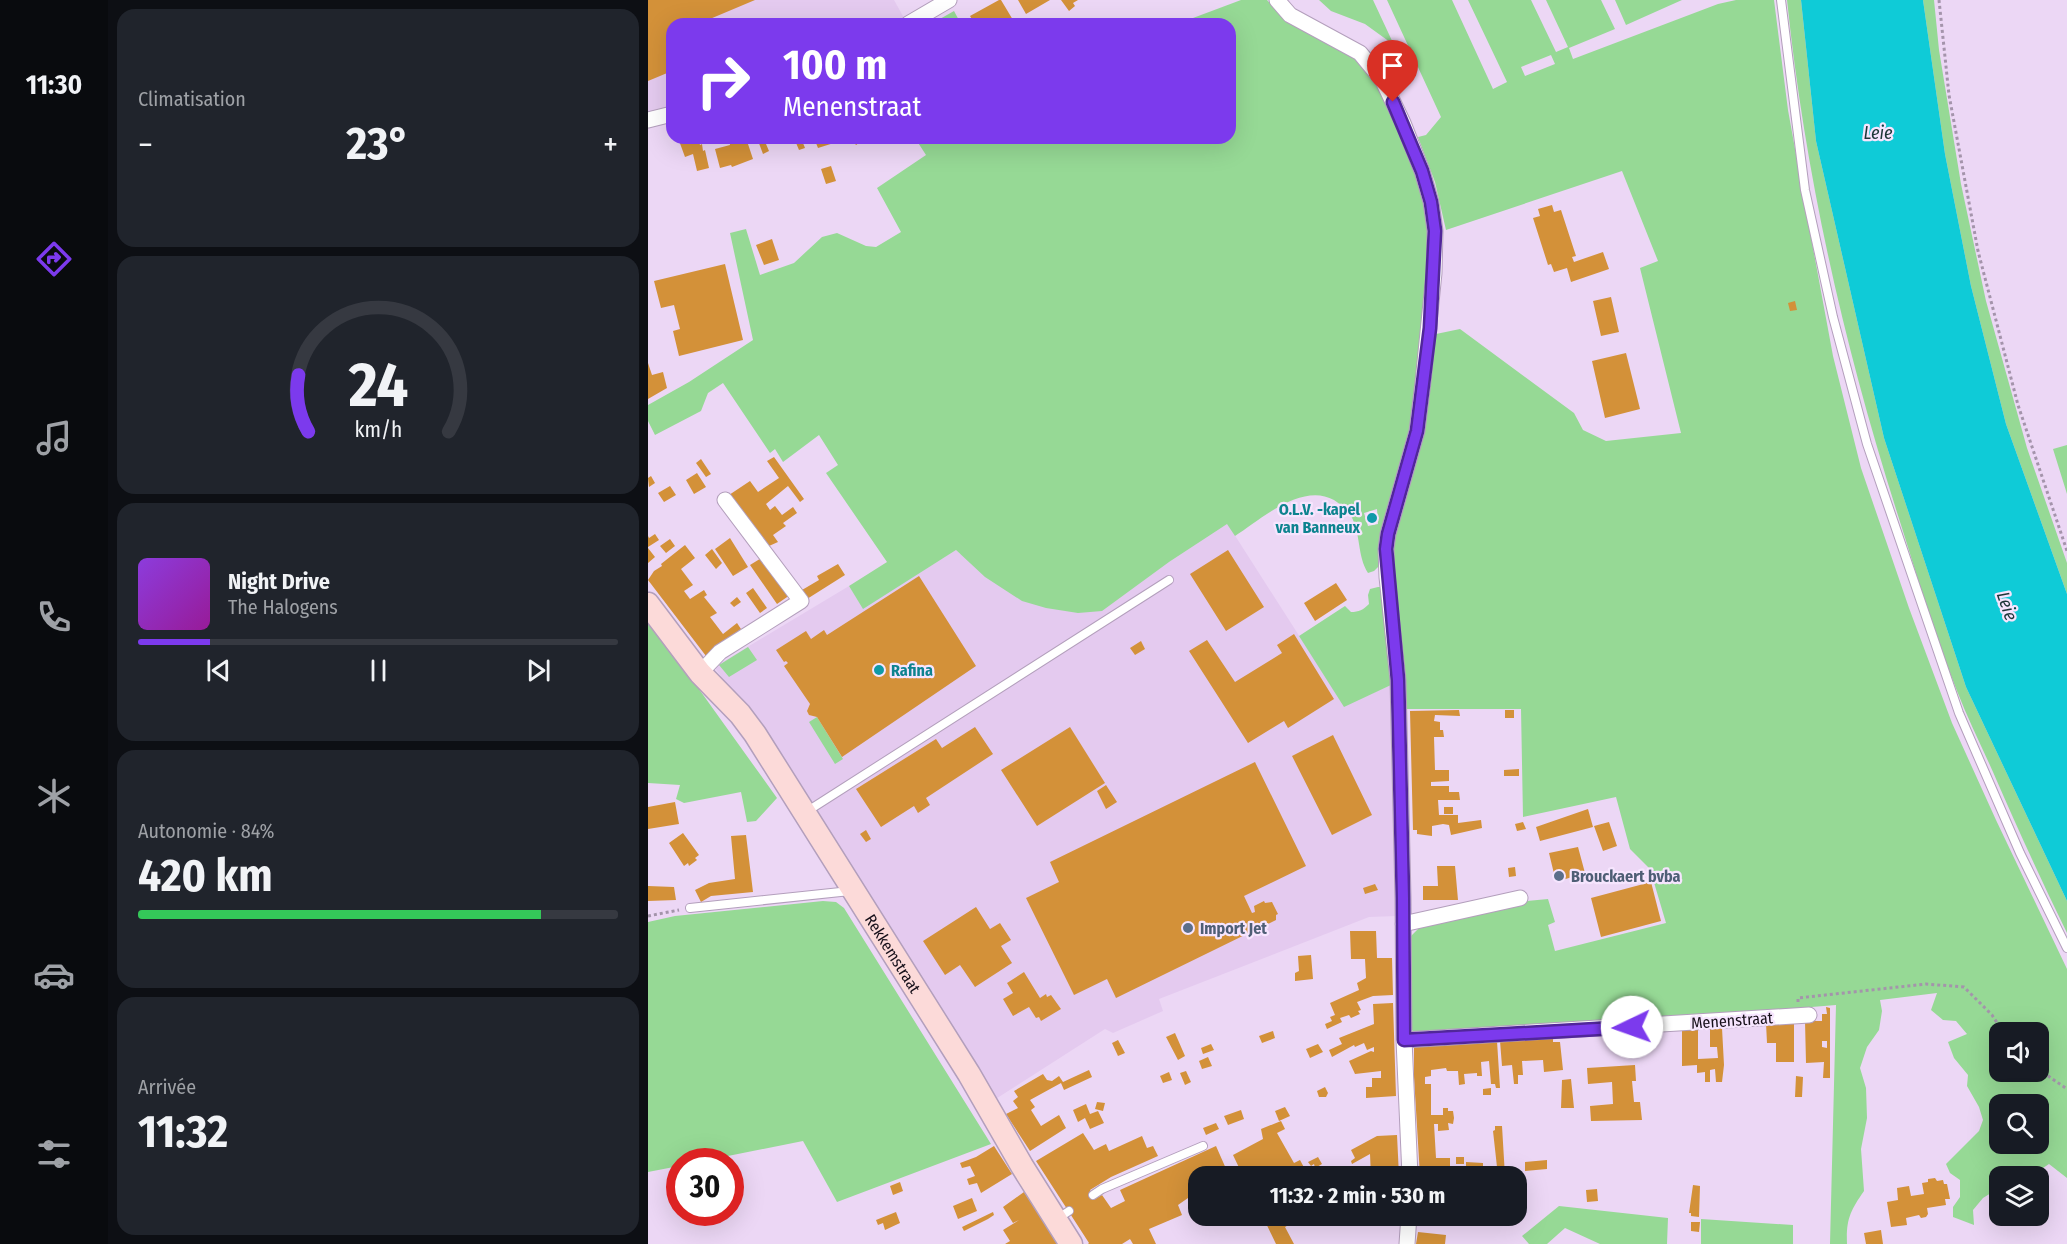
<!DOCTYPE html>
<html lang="fr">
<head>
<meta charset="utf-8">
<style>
  body { margin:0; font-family:"Fira Sans Condensed",sans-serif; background:#20242c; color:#f1f3f6; height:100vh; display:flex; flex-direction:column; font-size:22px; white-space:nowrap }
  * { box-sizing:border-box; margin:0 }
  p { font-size:20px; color:#9ea1a6 }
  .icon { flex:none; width:33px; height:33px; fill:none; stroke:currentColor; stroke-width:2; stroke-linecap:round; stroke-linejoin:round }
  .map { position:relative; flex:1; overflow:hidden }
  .sheet { display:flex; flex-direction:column; gap:9px; padding:9px; background:#0d0f14; width:540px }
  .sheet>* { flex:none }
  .banner { position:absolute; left:18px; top:18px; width:570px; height:126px; border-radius:18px; box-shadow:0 6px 24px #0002; background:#7c3aed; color:#fff; overflow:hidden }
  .buttons { position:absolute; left:1341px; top:1022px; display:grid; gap:12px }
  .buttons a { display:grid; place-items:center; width:60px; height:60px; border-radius:12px; background:#171b24; box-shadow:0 6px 24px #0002; font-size:30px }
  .speed { position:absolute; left:18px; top:1148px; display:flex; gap:12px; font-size:30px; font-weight:700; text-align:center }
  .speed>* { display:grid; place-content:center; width:78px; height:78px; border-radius:50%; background:#171b24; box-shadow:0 6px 24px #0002; line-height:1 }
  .speed .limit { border:9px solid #d22; background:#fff; color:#111 }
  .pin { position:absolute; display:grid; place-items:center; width:51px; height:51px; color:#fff; margin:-62px -26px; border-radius:50% 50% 50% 0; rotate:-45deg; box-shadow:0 0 6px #0007 }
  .pin .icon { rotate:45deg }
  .me { position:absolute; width:66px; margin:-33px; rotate:267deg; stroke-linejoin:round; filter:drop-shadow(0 0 4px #0008) }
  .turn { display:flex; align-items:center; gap:21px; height:126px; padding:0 18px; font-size:27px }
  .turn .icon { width:78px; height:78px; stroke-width:2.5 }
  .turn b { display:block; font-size:42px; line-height:51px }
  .big { font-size:45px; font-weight:700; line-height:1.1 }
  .sheet .card { flex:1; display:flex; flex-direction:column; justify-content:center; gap:9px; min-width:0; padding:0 21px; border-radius:18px; background:#20242c }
  .sheet .dial { align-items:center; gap:0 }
  .dial svg { height:156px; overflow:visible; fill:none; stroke:#363941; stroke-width:7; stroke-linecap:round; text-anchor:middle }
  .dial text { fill:#f1f3f6; stroke:none }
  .song { display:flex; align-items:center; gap:18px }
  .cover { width:72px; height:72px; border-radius:9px; background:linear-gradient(135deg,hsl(270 70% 55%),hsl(300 70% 35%)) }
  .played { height:6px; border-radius:3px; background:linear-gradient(90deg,#7c3aed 15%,#363941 15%) }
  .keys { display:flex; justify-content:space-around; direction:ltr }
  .heat { display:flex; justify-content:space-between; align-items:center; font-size:33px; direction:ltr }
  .charge { height:9px; border-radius:4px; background:linear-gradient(90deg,#34c759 84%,#363941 0) }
  .trip { position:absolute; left:540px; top:1166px; width:339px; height:60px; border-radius:18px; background:#171b24; box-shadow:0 6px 24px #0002; font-weight:700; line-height:60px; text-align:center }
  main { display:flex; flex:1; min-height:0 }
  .menu { display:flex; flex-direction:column; width:108px; justify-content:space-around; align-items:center; background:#090b0e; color:#9ea1a6 }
  .menu .icon { width:42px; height:42px }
  .menu .active { color:#7c3aed }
  .menu b { font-size:27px; color:#f1f3f6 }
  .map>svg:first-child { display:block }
</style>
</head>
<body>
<main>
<nav class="menu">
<b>11:30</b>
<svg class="icon active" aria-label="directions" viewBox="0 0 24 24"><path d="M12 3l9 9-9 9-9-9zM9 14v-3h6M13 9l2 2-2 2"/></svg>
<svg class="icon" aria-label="music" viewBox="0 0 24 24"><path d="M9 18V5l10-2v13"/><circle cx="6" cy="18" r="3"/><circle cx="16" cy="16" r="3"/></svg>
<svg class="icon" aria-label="phone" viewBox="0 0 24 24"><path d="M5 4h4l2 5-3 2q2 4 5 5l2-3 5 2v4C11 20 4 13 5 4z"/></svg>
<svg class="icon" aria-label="climate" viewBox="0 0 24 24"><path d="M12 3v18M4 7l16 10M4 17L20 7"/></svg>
<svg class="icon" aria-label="car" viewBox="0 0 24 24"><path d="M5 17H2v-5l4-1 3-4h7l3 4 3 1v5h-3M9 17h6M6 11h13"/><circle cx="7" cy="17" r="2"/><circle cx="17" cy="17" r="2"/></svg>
<svg class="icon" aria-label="filters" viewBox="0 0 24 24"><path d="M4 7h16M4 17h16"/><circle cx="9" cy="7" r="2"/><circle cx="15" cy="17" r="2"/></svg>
</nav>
<section class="sheet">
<div class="card"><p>Climatisation</p>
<div class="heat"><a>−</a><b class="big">23°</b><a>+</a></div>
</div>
<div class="card dial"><svg viewBox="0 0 100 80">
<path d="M14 69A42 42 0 1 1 86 69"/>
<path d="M14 69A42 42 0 0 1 9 40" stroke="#7c3aed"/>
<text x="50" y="56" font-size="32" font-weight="700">24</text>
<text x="50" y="72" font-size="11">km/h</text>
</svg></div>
<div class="card">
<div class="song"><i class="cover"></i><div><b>Night Drive</b><p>The Halogens</p></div></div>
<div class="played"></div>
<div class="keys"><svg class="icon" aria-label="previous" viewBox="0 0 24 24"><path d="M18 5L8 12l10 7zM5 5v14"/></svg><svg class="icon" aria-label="pause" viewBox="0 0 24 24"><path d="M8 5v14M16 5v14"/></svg><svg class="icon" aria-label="next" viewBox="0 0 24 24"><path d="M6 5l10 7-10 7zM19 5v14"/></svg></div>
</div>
<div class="card"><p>Autonomie · 84%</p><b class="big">420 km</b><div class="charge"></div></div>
<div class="card"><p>Arrivée</p><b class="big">11:32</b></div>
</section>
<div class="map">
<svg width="1419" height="1244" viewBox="0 0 1419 1244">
  <rect width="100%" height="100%" fill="#ecd7f5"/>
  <path fill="#e4caef" d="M0,0H246L256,18L245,24H24V107L0,113Z
    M579,523L696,706L743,685L749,916L721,917L511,999L515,1011L465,1033L457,1029L346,1100L112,728L66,667L201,586L215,608L308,550L312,554L521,562Z"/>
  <path fill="#96d995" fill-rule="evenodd" d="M593,0H619L636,19L664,36L697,50L713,64L728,81L769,170L779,219L781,251L764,425L748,484L740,506L738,522L732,537V565L726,571L720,573C709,556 713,533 703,516C699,509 692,504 686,500C654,482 613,519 587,536L579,524L521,562L454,611L430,613L398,608L374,601L337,577L308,550L215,609L201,586L239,562L178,473L190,465L171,435L135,462L127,449L122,453L75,383L60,393L53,411L7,435L0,421V405L41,382L105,340L82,233L98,229L112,275L146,263L174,237L189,233L218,246L228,247L253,232L229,188L278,155L267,138H582V24H529ZM729,509L730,524L720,526L716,513Z
    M671,0H725L746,45L717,24L683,11Z
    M739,0H804L845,89L859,82L820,0H883L908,52L920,47L898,0H953L967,29L921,48L925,59L1070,4L1088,0H1126L1140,110L1160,221L1185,356L1213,468L1261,608L1304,723L1348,820L1419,969V1178L1401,1164L1383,1176H1352L1351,1188L1335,1198L1325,1210L1326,1225L1305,1217V1207L1312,1197V1180L1302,1173L1298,1164L1331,1131L1335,1120L1331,1107L1319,1086L1320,1075L1306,1058L1300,1042L1319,1034L1308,1021L1295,1020L1283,1010L1289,993L1232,1000L1234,1011L1231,1030L1219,1047L1212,1068L1218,1088L1219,1118L1213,1149L1216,1191C1202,1211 1198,1220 1199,1244H1182L1188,1005L982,1022L767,1033L763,1029L762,937L773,926L879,901L900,899L907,922L900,925L907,951L1018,923L1002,869L982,849L968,797L875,817L873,709H756L744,552L749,523L759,495L775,432L788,334L812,329L926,413L935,430L958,441L1033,433L992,268L1010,261L974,171L798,230L787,182L770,137L778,135L793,117ZM903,55L907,64L877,76L873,67ZM1352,1032H1390V1071H1352ZM1352,1104H1390V1143H1352Z
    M967,0H1034L978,25Z
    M1139,0H1153L1168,141L1236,438L1318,687L1419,901V933C1393,880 1369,827 1345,772C1333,745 1320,719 1309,691C1288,638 1271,583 1254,528C1198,354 1158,182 1139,0Z
    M1275,0H1286L1291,50L1313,184L1338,301L1379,448L1419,563V594L1358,424L1323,286L1297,154Z
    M306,11L313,24H283Z
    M1419,445V494L1405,449Z
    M730,587H735L743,685L696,707L651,636L697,606L703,612C711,612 715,610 721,604L720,595L722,589Z
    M0,618L129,798L108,821L99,822L93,792L36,803L28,799L32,785L0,783Z
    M100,647L109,660L81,677L71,665Z
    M169,717L195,759L187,764L161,722Z
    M175,901L188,902L196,908L343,1144L189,1202L155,1141L55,1161H32L31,1166L0,1172V922L27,916Z
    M911,1206L1020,1218L1019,1244H952L917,1228L899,1244H881L874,1236Z
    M1053,1219L1145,1225V1244H1053Z"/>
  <path fill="#0fcbd7" d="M1153,0H1275L1297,154L1323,286L1358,424L1419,594V901L1318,687L1236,438L1168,141Z"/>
  <path fill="#d39139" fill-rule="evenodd" d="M0,0H107L50,24H24V35L18,38L24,51V71L0,81Z
    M351,0H353L365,20L358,24H321L325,21L322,16Z
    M370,0H402L378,14Z
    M413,0H430L425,3L427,6L421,11Z
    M30,138H50L52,145L54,144L55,151L57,150L61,168L49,171L45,154L37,157Z
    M81,138H98L105,159L84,167L83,165L72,168L67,149L82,145Z
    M109,138H135L118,144L121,151L115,154Z
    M146,138H153L157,148L151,150Z
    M166,138H188L189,142L170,148Z
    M203,138H227L217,144L215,140L208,145Z
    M183,166L188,181L178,184L173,169Z
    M904,205L906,212L913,210L928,256L924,257L926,262L955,252L961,269L923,282L919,268L906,272L903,264L900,265L885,218L892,216L890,209Z
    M124,239L131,260L116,265L108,245Z
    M77,264L95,340L31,356L25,331L32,329L26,305L13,308L6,281Z
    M963,297L971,332L953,336L945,301Z
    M1147,301L1149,310L1142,311L1140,303Z
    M978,353L992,409L957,418L944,361Z
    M0,363L4,375L15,372L19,388L0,399Z
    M126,457L156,499L152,502L140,486L118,504L122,510L127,506L134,515L145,507L149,513L135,523L138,526L125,535L130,542L121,546L81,495L102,481L110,492L131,478L119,461Z
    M53,459L63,474L58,477L48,463Z
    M49,473L58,487L46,494L38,480Z
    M3,476L7,483L1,487L0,478Z
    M22,486L28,495L16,502L10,493Z
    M7,534L11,540L0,547V536L1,538Z
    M82,538L100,567L85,576L67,549Z
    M22,539L27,546L18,553L12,546Z
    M37,545L47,558L33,569L45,585L36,591L42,599L56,590L59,595L56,597L69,613L62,617L75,634L89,623L93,629L58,656L0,580L6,571L14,566L13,564Z
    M0,548L7,557L0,563Z
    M64,549L74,563L68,569L57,555Z
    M580,550L616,607L578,631L542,574Z
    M115,557L142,595L129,604L102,565Z
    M190,564L197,575L159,599L154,590L171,580L169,576Z
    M271,576L328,666L194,757L169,717L161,715L159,711L162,704L136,666L140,663L138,661L136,662L128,650L158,631L163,639L176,630L179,635Z
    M688,583L699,600L667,621L656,603Z
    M105,588L119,608L112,613L98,593Z
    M89,597L93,602L86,607L82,603Z
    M646,634L686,699L640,728L636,721L600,743L541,651L559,640L587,682L634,653L629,645Z
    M493,641L497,649L487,655L482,648Z
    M811,710L812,716L787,715L786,721L792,722V730H795L796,737H786L787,770H801V781L783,782V786H801V792H811L812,800H790L791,815H810V823L833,820L834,828L803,835L801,825L795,824L784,826V836L769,834V830H765L762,711Z
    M857,710H866V718H857Z
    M327,727L345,754L278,798L282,805L270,813L266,806L233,827L208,789L288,739L294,748Z
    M422,727L457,783L389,826L353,770Z
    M685,735L724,815L684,835L644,756Z
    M607,762L658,866L596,896L604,913L607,912L606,906L616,901L617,903L624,902L630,914L628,915V920L616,926L612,923L609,924L611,928L468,998L459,979L426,995L378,898L411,882L402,862Z
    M871,769V776H856V770Z
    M458,785L469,802L458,809L449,791Z
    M27,802L31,824L0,829V807Z
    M796,807H805V814H796Z
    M940,809L945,827L892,841L888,827Z
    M875,822L878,829L869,831L867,824Z
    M961,822L969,846L955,851L946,826Z
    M218,830L223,839L218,842L212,834Z
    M35,833L51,855L47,858L49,860L41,866L40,863L36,866L21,843Z
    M98,835L105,892L63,896L53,902L47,890L61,883L87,879L83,836Z
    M930,847L937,873L908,882L901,853Z
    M789,866H807L810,900H775V886H790Z
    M867,867L868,876L861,877L860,868Z
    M1003,882L1013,921L953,937L943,898Z
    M727,884L730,890L717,894L715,888Z
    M0,886L26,887L28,900L0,901Z
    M328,907L342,929L352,923L363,940L353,946L364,963L327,987L312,965L297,975L275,941Z
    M702,931H728L729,958H744L745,995L725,996L709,1002L713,1010L710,1011L712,1014L703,1018L701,1015L692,1018L694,1022L679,1029L677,1024L684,1021L682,1017L687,1015L682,1003L711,990L709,983L718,978L717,959H703Z
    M663,955L665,979L647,981V973L651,971L650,956Z
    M376,972L392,998L398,994L399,997L403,995L413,1009L393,1021L391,1017L388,1018L381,1007L365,1016L355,999L365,993L359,983Z
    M745,1003L748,1096L718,1098V1087H724V1078H733V1071L707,1074L701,1061L723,1051L726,1052V1047L719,1050L716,1043L707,1047L706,1045L684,1057L681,1050L694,1044L691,1038L726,1024L725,1004Z
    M1178,1007L1182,1008V1078H1175L1176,1062L1158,1063L1157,1021H1174V1014H1179ZM1174,1041H1179V1048L1174,1047Z
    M1146,1022V1062H1128V1043H1119L1118,1023Z
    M1074,1028L1076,1065L1074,1082H1068L1067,1069L1062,1070V1082H1057V1072L1049,1073V1065L1034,1066V1029H1050V1059L1070,1058L1069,1047H1062V1029Z
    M625,1031L627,1038L614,1043L611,1036Z
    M527,1033L537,1056L530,1060L518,1037Z
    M905,1038V1042H912L915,1070L896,1072L895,1060L874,1061L875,1075H870V1084H866L864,1065L854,1066L852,1041Z
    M470,1040L477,1053L470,1056L464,1043Z
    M849,1041L852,1088H848L847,1084H843L841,1061L833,1062L834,1076H829V1073L816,1074L817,1084L811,1085L810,1071H799L798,1068L783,1070V1076L777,1077V1084H783V1115H795V1108H800V1111H805L806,1118L805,1124L800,1123L801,1130L790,1131V1124H786L788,1158H802V1171L795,1168L794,1176H772L766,1077V1046Z
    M563,1044L566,1050L555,1054L553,1048Z
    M670,1044L675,1052L662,1058L658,1049Z
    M560,1057L564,1066L554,1069L551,1061Z
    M987,1065L988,1081H984L986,1102H992L994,1120L943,1121L942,1106L965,1104L964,1082L940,1084L939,1068Z
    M441,1070L444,1077L416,1090L413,1083L382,1100L387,1107L383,1110L393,1126L411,1115L418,1128L382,1151L358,1114L370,1108L365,1101L370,1097L366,1091L395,1074L399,1080L404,1081L411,1076L415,1082Z
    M538,1071L543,1082L537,1085L532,1073Z
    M521,1072L524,1080L515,1083L512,1076Z
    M1148,1076L1155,1077L1154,1097H1147Z
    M923,1079L926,1108H913L914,1080Z
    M677,1087L680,1093L678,1097H671L669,1091Z
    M843,1088V1095H835V1089Z
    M449,1102L457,1103L455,1111L447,1109Z
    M438,1104L442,1114L450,1111L456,1123L442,1129L437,1118L430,1122L425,1110Z
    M637,1107L642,1116L631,1121L627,1111Z
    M593,1110L596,1119L580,1125L576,1116Z
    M633,1121L637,1129L629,1133L646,1163L652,1160L659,1173L664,1170L667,1176H595L585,1155L615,1139L613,1129Z
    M568,1123L571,1129L558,1135L555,1128Z
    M847,1126H854L857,1176H850L845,1131L847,1130Z
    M435,1133L446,1150L458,1144L461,1151L494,1136L499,1148L505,1146L510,1156L463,1177L442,1190L447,1199L454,1195L463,1208L477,1201L472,1190L568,1146L579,1171L572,1176H550V1191L530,1205L534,1215L501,1229L508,1244H485L482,1239L474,1244H440L441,1243L388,1161Z
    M749,1135L751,1176H723L722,1154L704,1164L703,1161L707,1158L703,1150L729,1136Z
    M346,1146L364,1174L333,1193L329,1183L321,1185L319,1179L327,1176L322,1166L314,1168L312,1163L328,1157Z
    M670,1157L674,1164L667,1168L666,1164L663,1166L660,1162Z
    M808,1157H816V1164H808Z
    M899,1160V1169L877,1171V1162Z
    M818,1162L835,1163V1169H831L830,1173H836V1176H818Z
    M1287,1178L1289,1181L1295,1180L1296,1184H1299L1302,1199H1297L1298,1205L1279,1208L1280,1214L1278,1217L1273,1218L1271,1215L1258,1218L1259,1225L1243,1227L1239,1202L1250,1200L1249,1188L1261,1186L1263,1196L1276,1194L1274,1183L1280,1182V1179Z
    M252,1182L255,1191L245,1195L242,1186Z
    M1045,1185L1052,1186L1051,1217L1043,1216V1213H1041Z
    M868,1187H875L876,1195H868Z
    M949,1189L950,1201L939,1202L938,1190Z
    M376,1192L395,1221L410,1244H357L362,1241L355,1230L371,1220L365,1223L355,1207Z
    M324,1198L329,1211L310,1219L305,1206Z
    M248,1212L252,1223L237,1230L235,1223L230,1225L228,1220Z
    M345,1212L346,1215L340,1219L316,1231L314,1227Z
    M614,1215H659L637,1227L646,1244H628Z
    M780,1215H808V1221H800V1218L784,1220Z
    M1043,1222H1052L1051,1232L1043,1231Z
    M1233,1230L1235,1244H1218L1216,1233Z
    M770,1232L798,1235L797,1244H768Z"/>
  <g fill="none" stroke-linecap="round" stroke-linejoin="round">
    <defs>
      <path id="lane" d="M1133,0L1157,190L1185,317L1219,444L1311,713L1372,853L1419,948
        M158,812L521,580
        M42,908L202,891
        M445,1195L454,1189L555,1146
        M409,1219L421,1211"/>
      <path id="street" d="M629,0L642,15L712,53L735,81L755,123L774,171L783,202L787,231L786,273L775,382L769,431L740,534L738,549L739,577L750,680L755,898L756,1040L762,1176
        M260,24L301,0
        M0,120L24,114
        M52,673L72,652L153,601L77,500
        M755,924L872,898
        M756,1040L1161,1015
        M759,1244L761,1215"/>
      <g id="secondary">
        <path id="s1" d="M0,604L52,673L92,714L107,734L321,1074L374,1166L423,1244"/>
      </g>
    </defs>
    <use href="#lane" stroke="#b39fbc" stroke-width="10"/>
    <use href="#street" stroke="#b39fbc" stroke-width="17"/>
    <use href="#secondary" stroke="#b39fbc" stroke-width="25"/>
    <path stroke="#a494ab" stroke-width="3" stroke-dasharray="3 3" stroke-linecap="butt" d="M1291,0L1301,95L1330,251L1370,405L1419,551
      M0,916L31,910
      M1150,1002V998L1278,984L1316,987L1344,1015L1355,1032
      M1390,1069L1419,1089"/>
    <use href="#lane" stroke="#fff" stroke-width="8"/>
    <use href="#street" stroke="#fff" stroke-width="15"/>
    <use href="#secondary" stroke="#fcdad9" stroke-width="22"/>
  </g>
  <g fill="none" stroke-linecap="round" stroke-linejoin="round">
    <defs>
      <path id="route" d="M745,102L774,171L783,202L787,231L782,328L769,431L740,534L738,549L750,680L755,898L756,1040L984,1027"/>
    </defs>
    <use href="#route" stroke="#51269a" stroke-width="15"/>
    <use href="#route" stroke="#7c3aed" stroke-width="10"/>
  </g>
  <g fill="#0f9aa8" stroke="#f6e5fe" stroke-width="2">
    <circle cx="724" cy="518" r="6"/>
    <circle cx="231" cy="670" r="6"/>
  </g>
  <g fill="#5c6f8a" stroke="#f6e5fe" stroke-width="2">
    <circle cx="911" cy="876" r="6"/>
    <circle cx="540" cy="928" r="6"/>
  </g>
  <g text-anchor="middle" stroke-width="4.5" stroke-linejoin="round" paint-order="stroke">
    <g font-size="16" font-weight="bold" fill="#0d838f" stroke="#f6e5fe" text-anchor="end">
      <text x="712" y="515">O.L.V. -kapel<tspan x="712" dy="18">van Banneux</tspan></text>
      <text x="243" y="676" text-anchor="start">Rafina</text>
    </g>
    <g font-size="16" font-weight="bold" fill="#4e5e75" stroke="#f6e5fe" text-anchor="start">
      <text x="923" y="882">Brouckaert bvba</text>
      <text x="552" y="934">Import Jet</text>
    </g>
    <g font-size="16" fill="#160f19" stroke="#f6e5fe">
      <text dy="6" stroke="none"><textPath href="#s1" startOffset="428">Rekkemstraat</textPath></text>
      <text transform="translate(1084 1020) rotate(-4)" y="6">Menenstraat</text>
    </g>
    <g font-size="18" font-style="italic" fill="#1c3638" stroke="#f6e5fe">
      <text x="1230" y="139">Leie</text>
      <text transform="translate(1359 606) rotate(71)" y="6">Leie</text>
    </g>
  </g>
</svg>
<div class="buttons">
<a><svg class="icon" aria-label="sound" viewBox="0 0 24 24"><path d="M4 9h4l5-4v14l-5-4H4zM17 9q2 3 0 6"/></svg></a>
<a><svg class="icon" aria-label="search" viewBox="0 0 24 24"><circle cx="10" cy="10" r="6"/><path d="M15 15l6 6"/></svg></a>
<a><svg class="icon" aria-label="layers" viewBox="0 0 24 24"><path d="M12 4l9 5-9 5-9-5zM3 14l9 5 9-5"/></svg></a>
</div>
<div class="speed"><div class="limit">30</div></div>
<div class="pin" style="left:745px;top:102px;background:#d93025"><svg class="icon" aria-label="arrive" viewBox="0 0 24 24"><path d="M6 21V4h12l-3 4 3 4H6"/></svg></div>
<svg class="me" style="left:984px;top:1027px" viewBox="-20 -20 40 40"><circle r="19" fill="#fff"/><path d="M0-13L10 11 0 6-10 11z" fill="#7c3aed"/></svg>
<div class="trip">11:32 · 2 min · 530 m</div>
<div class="banner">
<div class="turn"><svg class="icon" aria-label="right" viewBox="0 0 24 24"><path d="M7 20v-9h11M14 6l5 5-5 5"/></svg><div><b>100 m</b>Menenstraat</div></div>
</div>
</div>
</main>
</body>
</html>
